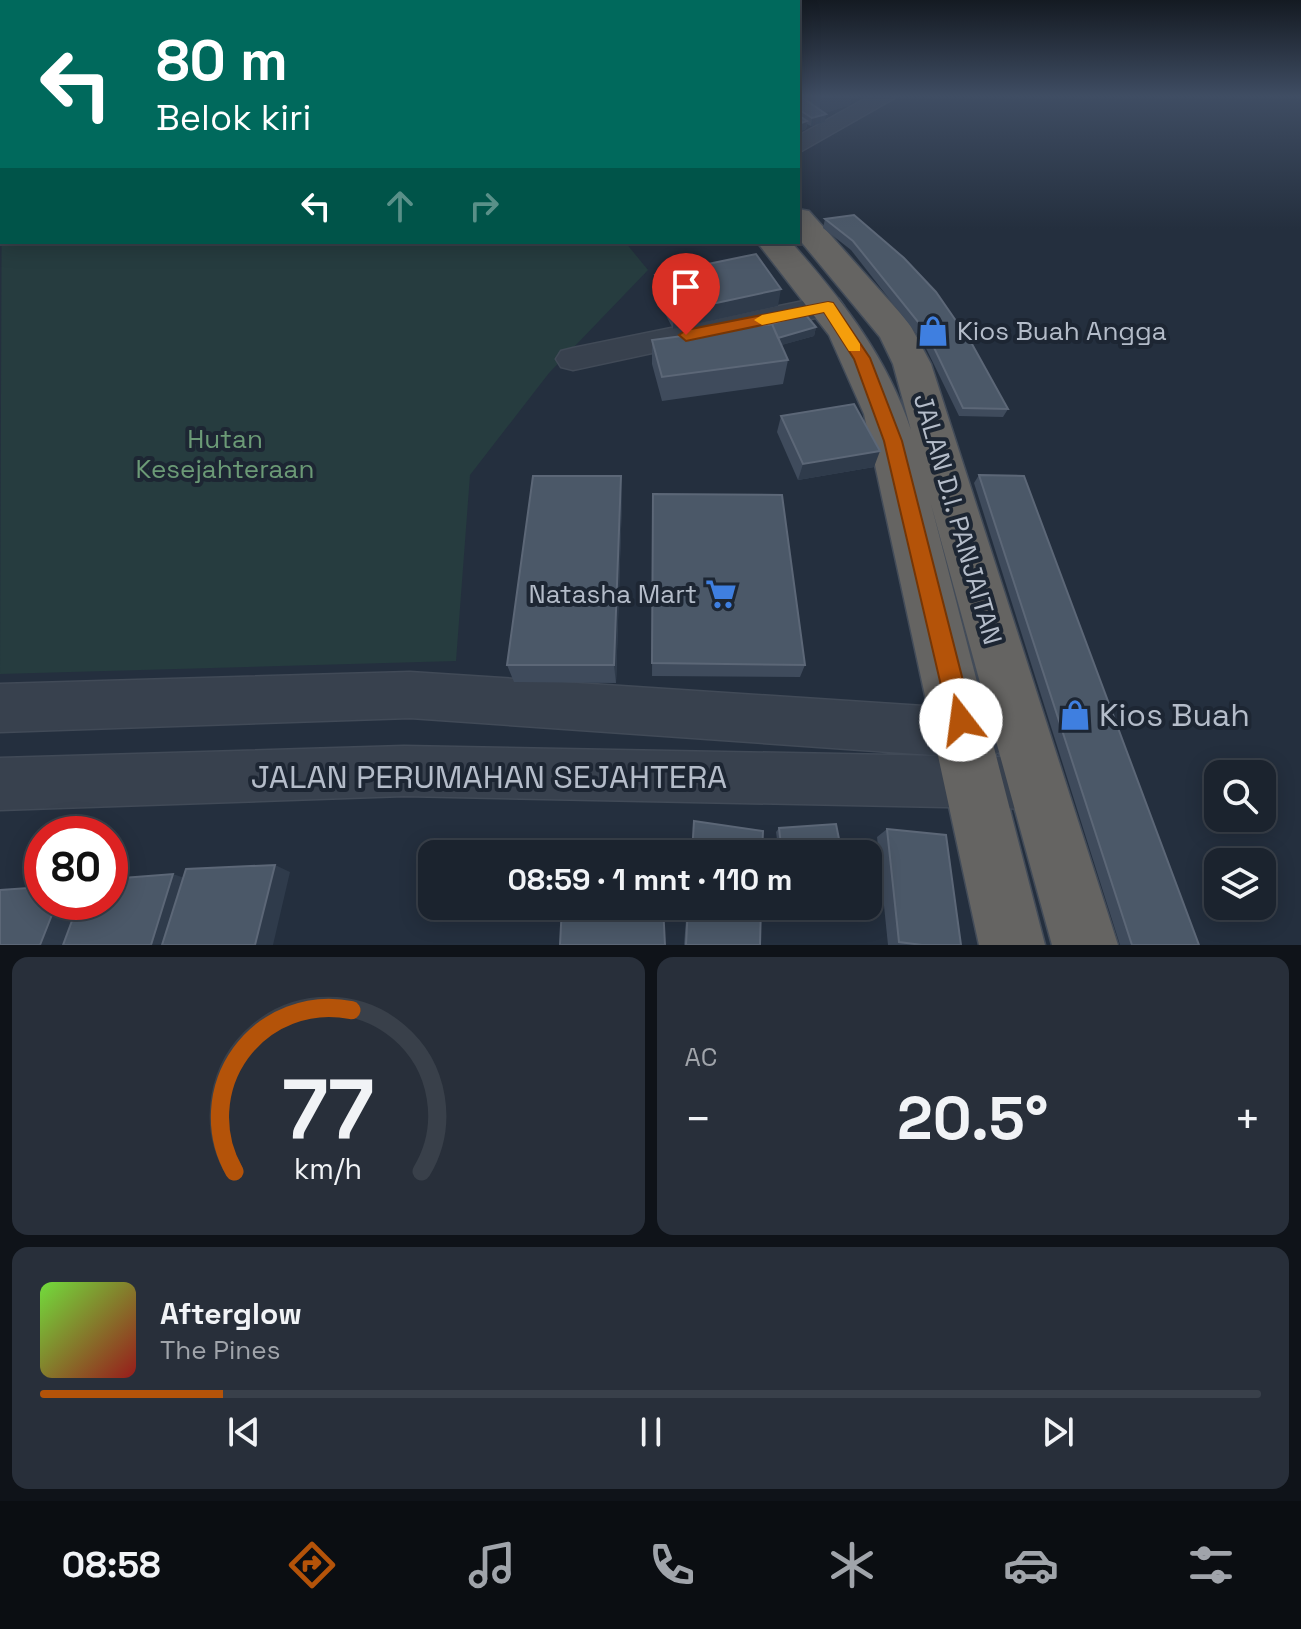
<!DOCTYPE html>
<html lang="id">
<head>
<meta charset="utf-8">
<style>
  body { margin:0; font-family:"Space Grotesk",sans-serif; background:#282f3a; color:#f1f3f6; height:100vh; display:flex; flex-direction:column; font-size:30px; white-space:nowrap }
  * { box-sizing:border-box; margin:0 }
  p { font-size:26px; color:#a0a4aa }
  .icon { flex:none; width:44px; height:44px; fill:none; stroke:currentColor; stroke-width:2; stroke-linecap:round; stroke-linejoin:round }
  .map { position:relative; height:945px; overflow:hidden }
  .sheet { display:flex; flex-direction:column; gap:12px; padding:12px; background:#0f1319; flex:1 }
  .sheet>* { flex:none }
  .hud { position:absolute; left:0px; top:0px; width:800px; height:244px; box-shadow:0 4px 20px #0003,0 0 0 2px #39404a; background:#00695c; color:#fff; overflow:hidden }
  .tools { position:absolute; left:1204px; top:760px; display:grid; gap:16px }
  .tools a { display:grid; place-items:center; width:72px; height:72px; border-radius:16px; background:#1b232e; box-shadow:0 4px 20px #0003,0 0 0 2px #39404a; font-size:40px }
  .speed { position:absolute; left:24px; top:816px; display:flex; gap:16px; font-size:40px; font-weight:700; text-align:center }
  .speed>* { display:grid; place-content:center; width:104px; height:104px; border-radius:50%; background:#1b232e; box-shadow:0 4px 20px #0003,0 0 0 2px #39404a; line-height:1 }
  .speed .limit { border:12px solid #d22; background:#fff; color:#111 }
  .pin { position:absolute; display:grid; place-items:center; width:68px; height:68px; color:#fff; margin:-82px -34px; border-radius:50% 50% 50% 0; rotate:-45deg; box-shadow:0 0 8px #0007 }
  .pin .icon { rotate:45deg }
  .me { position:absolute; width:88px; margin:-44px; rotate:345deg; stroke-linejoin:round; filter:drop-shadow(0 0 6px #0008) }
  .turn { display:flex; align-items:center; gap:28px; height:168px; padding:0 24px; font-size:36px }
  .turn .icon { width:104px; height:104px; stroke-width:2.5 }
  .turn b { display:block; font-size:56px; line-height:68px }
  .lanes { display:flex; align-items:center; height:76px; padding:0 24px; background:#0003; justify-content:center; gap:40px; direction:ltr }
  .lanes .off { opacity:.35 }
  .big { font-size:60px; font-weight:600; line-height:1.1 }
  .sheet .tile { flex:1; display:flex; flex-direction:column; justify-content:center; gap:12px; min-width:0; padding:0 28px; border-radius:16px; background:#282f3a }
  .sheet .dial { align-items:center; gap:0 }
  .dial svg { height:208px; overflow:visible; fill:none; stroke:#39404a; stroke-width:7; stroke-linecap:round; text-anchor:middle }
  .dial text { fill:#f1f3f6; stroke:none }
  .song { display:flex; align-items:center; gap:24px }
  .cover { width:96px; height:96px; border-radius:12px; background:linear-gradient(135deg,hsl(100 70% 55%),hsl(0 70% 35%)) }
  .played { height:8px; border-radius:4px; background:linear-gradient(90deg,#b45309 15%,#39404a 15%) }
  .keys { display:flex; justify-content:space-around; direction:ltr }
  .heat { display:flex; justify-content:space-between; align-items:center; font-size:44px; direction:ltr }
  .sheet .tiles { flex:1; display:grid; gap:12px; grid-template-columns:1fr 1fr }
  .tile:last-child { grid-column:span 2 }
  .trip { position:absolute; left:418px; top:840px; width:464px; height:80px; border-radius:16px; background:#1b232e; box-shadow:0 4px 20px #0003,0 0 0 2px #39404a; font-weight:600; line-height:80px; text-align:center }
  .menu { display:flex; height:128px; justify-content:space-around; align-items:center; background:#0b0e12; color:#a0a4aa }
  .menu .icon { width:56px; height:56px }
  .menu .active { color:#b45309 }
  .menu b { font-size:36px; color:#f1f3f6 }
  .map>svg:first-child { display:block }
</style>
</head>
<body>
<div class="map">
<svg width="1301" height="945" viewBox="0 0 1301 945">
  <rect width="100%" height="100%" fill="#242f3e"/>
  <path fill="#263c3f" d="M2,118V242H625L648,270L549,373L470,475L456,661L0,674Z"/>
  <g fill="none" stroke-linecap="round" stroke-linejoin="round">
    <defs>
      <path id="minor" d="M870,96H898L798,153V136Z
        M828,296L839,299L844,306L839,313L573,370L561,367L556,359L561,351L573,348Z
        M410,672L984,710L1001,717L1008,734L1001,751L989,757H1037L1055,765L1063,783L1055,801L1037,809L404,796L0,810V758L404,746L946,756L410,718L0,732V684Z"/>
      <path id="trunk" d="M798,209L809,211L909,323L931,364L1118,945H1052L931,504L1045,945H979L864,414L829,335L757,242H791C842,300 886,355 911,430L893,364L880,337L798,238Z"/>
    </defs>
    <use href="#minor" stroke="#414a57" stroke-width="3"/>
    <use href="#trunk" stroke="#434c59" stroke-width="3"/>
    <use href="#minor" fill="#38414e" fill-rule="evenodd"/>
    <use href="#trunk" fill="#656462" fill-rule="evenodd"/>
  </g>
  <path fill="#3f4b5c" d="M798,96H852L850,105L825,113V122L811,126L807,124L806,129L798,132Z
    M825,219L904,258L1008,409L1003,417L959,416L923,342L851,250L823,228Z
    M655,275L778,306L673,329L654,292Z
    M816,327L814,336L781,345L788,360L783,384L662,401L652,364V340Z
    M781,416L874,467L798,480L777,432Z
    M979,475L1199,945H1120L974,483Z
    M653,494L805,665L800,677L652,676Z
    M622,499L616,683L514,682L507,665Z
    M779,828L842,854H779L776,832Z
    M887,829L961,945H888L877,837Z
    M687,906H761L760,945H684Z"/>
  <path fill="#2f3b4b" d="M830,96H852L850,105L819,115L821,99Z
    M826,114L825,122L811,126L812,118Z
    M807,121L806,129L798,132V124Z
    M781,289L778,306L673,329L674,312Z
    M816,327L814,336L775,347L777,338Z
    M880,451L874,467L798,480L803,464Z
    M621,476L622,499L616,683L614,665Z
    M275,865L290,872L273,945H255Z
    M173,874L193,881L174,945H151Z
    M57,902H84L68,945H40Z"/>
  <path fill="#4b5868" stroke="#5c6777" stroke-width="2" d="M798,96H800L826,114L812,118L798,109Z
    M798,115L807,121L798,124Z
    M854,215L904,258L936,292L972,344L1008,409L963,408L927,333L853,241L825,219Z
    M756,254L781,289L674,312L655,275Z
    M805,314L816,327L778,338L772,324L768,325Z
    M772,324L788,360L662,377L652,340Z
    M854,404L880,451L803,464L781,416Z
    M979,475L1024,476L1199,945H1132Z
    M533,476H621L614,665H507Z
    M653,494L782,495L805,665L652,663Z
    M694,821L763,831L762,854H692Z
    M836,824L842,854H782L779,828Z
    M887,829L946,835L961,945H922L899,942Z
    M275,865L255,945H162L186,869Z
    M173,874L151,945H63L79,902H110V879Z
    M42,887V902H57L40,945H0V890Z
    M562,906H663L665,945H560Z
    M688,906H761L760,945H686Z"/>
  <linearGradient id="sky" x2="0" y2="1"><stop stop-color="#141a22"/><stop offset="0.42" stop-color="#3f4d63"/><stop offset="1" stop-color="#3f4d63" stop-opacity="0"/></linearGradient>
  <rect width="1301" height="229" fill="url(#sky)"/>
  <path fill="#b45309" stroke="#753606" stroke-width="2" d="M828,302L833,303L870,358L902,441L973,720L969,728L961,732L953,728L949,720L884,441L854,359L824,312L686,341L679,335L686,330Z"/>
  <path fill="#f59e0b" d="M828,302L833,303L860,344V351H849L824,312L762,325L754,320L762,315Z"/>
  <defs>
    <symbol id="shop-bare" viewBox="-9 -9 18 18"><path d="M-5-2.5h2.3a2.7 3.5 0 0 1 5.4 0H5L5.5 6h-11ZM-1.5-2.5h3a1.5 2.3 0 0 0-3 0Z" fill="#3f7fe0" stroke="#1d2633" stroke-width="2.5" paint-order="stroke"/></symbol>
    <symbol id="supermarket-bare" viewBox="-9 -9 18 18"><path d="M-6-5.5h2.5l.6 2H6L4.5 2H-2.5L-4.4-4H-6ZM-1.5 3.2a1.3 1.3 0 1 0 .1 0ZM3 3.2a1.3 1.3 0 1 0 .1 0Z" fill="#3f7fe0" stroke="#1d2633" stroke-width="2.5" paint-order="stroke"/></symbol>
  </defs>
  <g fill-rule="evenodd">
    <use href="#shop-bare" x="911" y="309" width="44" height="44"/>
    <use href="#supermarket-bare" x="699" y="572" width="44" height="44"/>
    <use href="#shop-bare" x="1053" y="693" width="44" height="44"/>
  </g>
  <g text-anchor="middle" stroke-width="8" stroke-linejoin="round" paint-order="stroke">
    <g font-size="26" fill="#b4bcc9" stroke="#1d2633" text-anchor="start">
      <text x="957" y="340">Kios Buah Angga</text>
      <text x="697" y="603" text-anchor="end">Natasha Mart</text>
    </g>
    <g font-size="26" fill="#6b9a76" stroke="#1d2633">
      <text x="225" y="448">Hutan<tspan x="225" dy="30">Kesejahteraan</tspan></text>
    </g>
    <g font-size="26" fill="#b4bcc9" stroke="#1d2633">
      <text transform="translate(958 519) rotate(74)" y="9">JALAN D.I. PANJAITAN</text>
    </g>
    <g font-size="32" fill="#b4bcc9" stroke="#1d2633" text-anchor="start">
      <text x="1099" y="726">Kios Buah</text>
    </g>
    <g font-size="32" fill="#b4bcc9" stroke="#1d2633">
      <text x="489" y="788">JALAN PERUMAHAN SEJAHTERA</text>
    </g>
  </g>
</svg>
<div class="tools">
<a><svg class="icon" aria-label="search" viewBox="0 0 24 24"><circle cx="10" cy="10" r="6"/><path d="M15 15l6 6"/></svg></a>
<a><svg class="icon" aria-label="layers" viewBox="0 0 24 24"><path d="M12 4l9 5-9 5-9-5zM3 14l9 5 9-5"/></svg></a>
</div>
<div class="speed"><div class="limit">80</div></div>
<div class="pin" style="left:686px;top:335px;background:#d93025"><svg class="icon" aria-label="arrive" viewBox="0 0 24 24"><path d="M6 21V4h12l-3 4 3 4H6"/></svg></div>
<svg class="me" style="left:961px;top:720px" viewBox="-20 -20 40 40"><circle r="19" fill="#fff"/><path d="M0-13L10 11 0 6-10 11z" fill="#b45309"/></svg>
<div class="trip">08:59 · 1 mnt · 110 m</div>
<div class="hud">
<div class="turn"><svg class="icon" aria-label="left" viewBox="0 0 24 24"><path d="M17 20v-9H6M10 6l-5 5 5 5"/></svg><div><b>80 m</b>Belok kiri</div></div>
<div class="lanes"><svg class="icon" aria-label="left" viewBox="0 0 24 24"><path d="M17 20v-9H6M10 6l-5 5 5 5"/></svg><svg class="icon off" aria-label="ahead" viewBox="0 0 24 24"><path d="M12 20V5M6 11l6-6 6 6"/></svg><svg class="icon off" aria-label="right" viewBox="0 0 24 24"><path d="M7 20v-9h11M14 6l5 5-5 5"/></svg></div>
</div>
</div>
<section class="sheet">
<div class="tiles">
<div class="tile dial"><svg viewBox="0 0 100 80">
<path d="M14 69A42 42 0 1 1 86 69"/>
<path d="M14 69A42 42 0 0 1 59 7" stroke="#b45309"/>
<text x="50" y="56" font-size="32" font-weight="700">77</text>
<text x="50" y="72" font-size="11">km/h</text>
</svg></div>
<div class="tile"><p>AC</p>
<div class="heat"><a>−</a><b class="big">20.5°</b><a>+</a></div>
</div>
<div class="tile">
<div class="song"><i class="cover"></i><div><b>Afterglow</b><p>The Pines</p></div></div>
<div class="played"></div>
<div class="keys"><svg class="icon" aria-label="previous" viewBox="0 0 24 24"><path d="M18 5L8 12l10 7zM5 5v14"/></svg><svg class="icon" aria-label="pause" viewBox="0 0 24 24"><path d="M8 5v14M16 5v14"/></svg><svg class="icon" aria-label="next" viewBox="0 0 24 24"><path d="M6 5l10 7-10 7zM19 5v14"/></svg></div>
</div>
</div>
</section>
<nav class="menu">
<b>08:58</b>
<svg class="icon active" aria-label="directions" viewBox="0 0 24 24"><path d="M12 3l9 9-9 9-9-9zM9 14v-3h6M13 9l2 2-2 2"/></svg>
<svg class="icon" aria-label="music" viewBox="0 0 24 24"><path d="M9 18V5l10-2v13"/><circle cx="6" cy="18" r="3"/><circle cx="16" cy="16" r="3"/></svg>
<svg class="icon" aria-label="phone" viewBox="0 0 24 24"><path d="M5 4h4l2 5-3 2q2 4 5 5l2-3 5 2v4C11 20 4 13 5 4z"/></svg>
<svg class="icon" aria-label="climate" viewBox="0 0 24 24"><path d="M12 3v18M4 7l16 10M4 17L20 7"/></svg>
<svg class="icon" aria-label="car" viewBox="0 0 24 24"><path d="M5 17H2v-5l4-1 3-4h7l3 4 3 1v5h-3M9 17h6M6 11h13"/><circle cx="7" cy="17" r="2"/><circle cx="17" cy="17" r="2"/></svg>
<svg class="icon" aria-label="filters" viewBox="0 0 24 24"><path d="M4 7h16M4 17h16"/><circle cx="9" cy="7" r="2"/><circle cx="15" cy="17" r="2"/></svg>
</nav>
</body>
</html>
